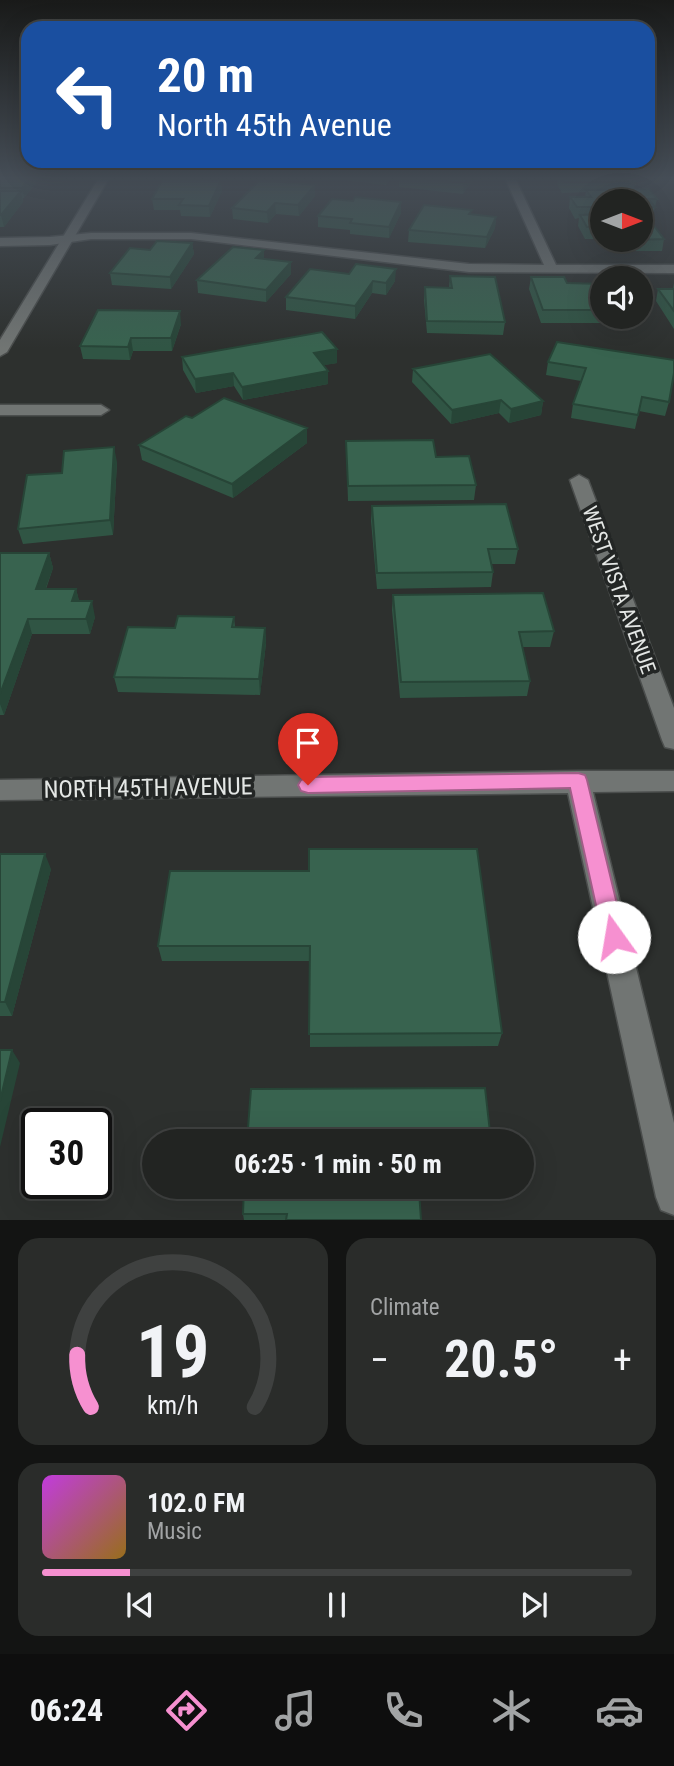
<!DOCTYPE html>
<html lang="en">
<head>
<meta charset="utf-8">
<style>
  body { margin:0; font-family:"Roboto Condensed",sans-serif; background:#2a2c2a; color:#f1f3f6; height:100vh; display:flex; flex-direction:column; font-size:26px; white-space:nowrap }
  * { box-sizing:border-box; margin:0 }
  p { font-size:23px; color:#a2a4a5 }
  .icon { flex:none; width:38px; height:38px; fill:none; stroke:currentColor; stroke-width:2; stroke-linecap:round; stroke-linejoin:round }
  .map { position:relative; height:1220px; overflow:hidden }
  .sheet { display:flex; flex-direction:column; gap:18px; padding:18px; background:#131413; flex:1 }
  .sheet>* { flex:none }
  .hud { position:absolute; left:21px; top:21px; width:634px; height:147px; border-radius:21px; box-shadow:0 7px 28px #0002,0 0 0 2px #3f4140; background:#1a4fa0; color:#fff; overflow:hidden }
  .needle { width:46px; rotate:90deg }
  .fabs { position:absolute; left:590px; top:189px; display:grid; gap:14px }
  .fabs a { display:grid; place-items:center; width:63px; height:63px; border-radius:50%; background:#222422; box-shadow:0 7px 28px #0002,0 0 0 2px #3f4140; font-size:35px }
  .speed { position:absolute; left:21px; top:1108px; display:flex; gap:14px; font-size:35px; font-weight:700; text-align:center }
  .speed>* { display:grid; place-content:center; width:91px; height:91px; border-radius:50%; background:#222422; box-shadow:0 7px 28px #0002,0 0 0 2px #3f4140; line-height:1 }
  .speed .limit { border:4px solid #111; border-radius:10px; background:#fff; color:#111 }
  .pin { position:absolute; display:grid; place-items:center; width:60px; height:60px; color:#fff; margin:-72px -30px; border-radius:50% 50% 50% 0; rotate:-45deg; box-shadow:0 0 7px #0007 }
  .pin .icon { rotate:45deg }
  .me { position:absolute; width:77px; margin:-38px; rotate:347deg; stroke-linejoin:round; filter:drop-shadow(0 0 5px #0008) }
  .turn { display:flex; align-items:center; gap:24px; height:147px; padding:0 21px; font-size:32px }
  .turn .icon { width:91px; height:91px; stroke-width:2.5 }
  .turn b { display:block; font-size:49px; line-height:60px }
  .big { font-size:52px; font-weight:700; line-height:1.1 }
  .sheet .card { flex:1; display:flex; flex-direction:column; justify-content:center; gap:10px; min-width:0; padding:0 24px; border-radius:21px; background:#2a2c2a }
  .sheet .dial { align-items:center; gap:0 }
  .dial svg { height:182px; overflow:visible; fill:none; stroke:#3f4140; stroke-width:7; stroke-linecap:round; text-anchor:middle }
  .dial text { fill:#f1f3f6; stroke:none }
  .song { display:flex; align-items:center; gap:21px }
  .cover { width:84px; height:84px; border-radius:10px; background:linear-gradient(135deg,hsl(290 70% 55%),hsl(40 70% 35%)) }
  .played { height:7px; border-radius:4px; background:linear-gradient(90deg,#f690d0 15%,#3f4140 15%) }
  .keys { display:flex; justify-content:space-around; direction:ltr }
  .heat { display:flex; justify-content:space-between; align-items:center; font-size:38px; direction:ltr }
  .sheet .tiles { flex:1; display:grid; gap:18px; grid-template-columns:1fr 1fr }
  .card:last-child { grid-column:span 2 }
  .trip { position:absolute; left:142px; top:1129px; width:392px; height:70px; border-radius:35px; background:#222422; box-shadow:0 7px 28px #0002,0 0 0 2px #3f4140; font-weight:700; line-height:70px; text-align:center }
  .tabs { display:flex; height:112px; justify-content:space-around; align-items:center; background:#0e0e0e; color:#a2a4a5 }
  .tabs .icon { width:49px; height:49px }
  .tabs .on { color:#f690d0 }
  .tabs b { font-size:32px; color:#f1f3f6 }
  .map>svg:first-child { display:block }
</style>
</head>
<body>
<div class="map">
<svg width="674" height="1220" viewBox="0 0 674 1220">
  <rect width="100%" height="100%" fill="#2d302e"/>
  <g fill="none" stroke-linecap="round" stroke-linejoin="round">
    <defs>
      <path id="street" d="M505,178H515L556,265H674V273L469,272L191,239H91L50,245L0,246V238L50,237L91,233H191L469,264L544,265Z
        M0,405H101L109,410L101,415H0Z
        M579,475L588,480L674,708V749L665,747L662,740L570,480Z
        M578,771H674V791L593,792L674,1123V1215L661,1210L656,1197L568,793L0,800V780Z"/>
      <path id="secondary" d="M99,178H109L7,352L0,356V340Z"/>
    </defs>
    <use href="#street" stroke="#4b4e4d" stroke-width="3"/>
    <use href="#secondary" stroke="#4b4e4d" stroke-width="3"/>
    <use href="#street" fill="#717573" fill-rule="evenodd"/>
    <use href="#secondary" fill="#717573" fill-rule="evenodd"/>
  </g>
  <path fill="#305544" d="M0,178H40L24,198H23V202L4,227H0Z
    M324,178H392L386,185Z
    M399,178H474L463,194L399,187Z
    M558,178H633L636,182L634,189L657,199L652,218H648L664,239L662,251H610L602,240H640V201H602V239H585L578,226L579,218L575,219L569,208L570,197H585L586,192L562,193L557,184Z
    M221,180L222,191L210,217L181,216L180,210H154L152,199Z
    M315,185V196L299,216L276,214L268,223L233,219L232,208Z
    M401,213L389,238L350,234V230L318,227V216Z
    M471,214L496,217L495,228L485,248L408,242L409,230Z
    M192,243L194,254L171,289L112,285L110,273L150,250Z
    M264,250V259L291,274L266,302L198,293L197,280Z
    M310,269L395,281L386,295L372,293L355,319L286,310V297Z
    M450,276L505,322L503,335L427,333L424,300L425,287L449,288Z
    M531,277L567,283L602,284V317H625L624,323H541L529,289Z
    M674,283V329L656,301L658,289L673,288Z
    M181,324L172,351H133L130,360L83,359L80,346Z
    M557,342L669,402L665,416L639,411L635,429L571,418L573,404L581,381L546,375L548,362Z
    M182,357L337,363L323,365L328,384L243,400L234,386L196,393L183,370Z
    M413,369L543,401L541,415L509,423L499,413L451,424L412,382Z
    M192,418L307,428V443L233,498L142,460L139,445Z
    M346,441L436,457L476,485L474,500L348,501Z
    M117,462L113,535L23,544L18,529L62,473Z
    M372,506L518,549L515,564H491L493,572L491,587L377,589L371,521Z
    M0,553H49L53,568L46,589H76L79,601L95,617L90,634H32L4,715H0Z
    M393,595L554,631L550,647H522L530,681L527,696L400,698L392,610Z
    M234,617L235,627L265,628L266,643L260,695L118,692L114,677L175,628Z
    M0,854L51,869L12,1016H0Z
    M309,871L502,1033L498,1046L310,1047V961H162L158,946Z
    M244,1186L496,1189L492,1200L420,1201L421,1220H244L243,1214Z"/>
  <path fill="#274537" d="M29,178H40L24,198L22,188Z
    M387,178H392L386,185Z
    M468,178H474L463,194L464,183Z
    M221,180L222,191L210,217L209,206Z
    M315,185V196L299,216L298,205Z
    M21,191L23,202L4,227L1,215Z
    M401,202V213L389,238V227Z
    M275,203L276,214L268,223L267,212Z
    M496,217L495,228L485,248L487,237Z
    M192,243L194,254L171,289L170,277Z
    M264,250V262L256,258Z
    M291,262V274L266,302V290Z
    M396,269L395,281L386,295V283Z
    M373,281L372,293L355,319V306Z
    M180,311L181,324L172,351L171,338Z
    M131,338L133,351L130,360L128,347Z
    M337,349V363L314,367V353Z
    M328,371V384L243,400L242,387Z
    M233,373L234,386L196,393L195,379Z
    M501,400L499,413L451,424L452,410Z
    M543,401L541,415L509,423L511,409Z
    M307,428V443L233,498L232,484Z
    M114,447L117,462L113,535L110,520Z
    M49,553L53,568L40,604L36,589Z
    M76,589L80,604L72,601Z
    M92,601L95,617L90,634L86,619Z
    M28,619L32,634L4,715L0,704V694Z
    M265,628L266,643L260,695L259,679Z
    M45,854L51,869L12,1016L5,1002Z
    M12,1050L20,1063L0,1147V1101Z"/>
  <path fill="#38634f" stroke="#274537" stroke-width="2" d="M0,178H29L22,188H0Z
    M415,178H468L464,183Z
    M561,178H633L636,182H564Z
    M163,179L221,180L209,206L179,205L183,199H152Z
    M260,180L315,185L298,205L275,203L267,212L232,208Z
    M649,189L657,199H648L655,207H640V201H602V207H577L570,197H591L586,190Z
    M0,191H21L1,215H0Z
    M355,197L401,202L389,227L350,223L352,219L318,216L332,199L353,201Z
    M424,205L472,210L469,214L496,217L487,237L409,230Z
    M602,214V227H587L580,215Z
    M640,214H645L664,239L640,240Z
    M157,241L192,243L170,277L110,273L130,248L150,250Z
    M233,247L264,250L256,258L291,262L266,290L197,280Z
    M356,264L396,269L386,283L373,281L355,306L286,297L310,269L349,274Z
    M450,276L495,277L505,322L427,321L425,287L452,288Z
    M531,277H564L567,283L602,284V310H543Z
    M658,289H674V311Z
    M98,310L180,311L171,338H131L128,347L80,346Z
    M322,332L337,349L314,353L328,371L242,387L233,373L195,379L182,357Z
    M557,342L674,360V373L669,402L642,397L638,415L573,404L586,368L548,362Z
    M490,354L543,401L511,409L501,400L452,410L413,369Z
    M224,398L307,428L232,484L139,445L186,416L192,418Z
    M433,440L436,457L469,456L476,485L348,486L346,441Z
    M114,447L110,520L18,529L27,475L62,473L64,451Z
    M506,504L518,549H488L493,572L377,573L372,506Z
    M0,553H49L36,589H76L72,601H92L86,619H28L0,694Z
    M543,593L554,631L519,632L530,681L401,682L393,595Z
    M178,616L234,617L232,627L265,628L259,679L114,677L128,627L175,628Z
    M309,849H477L502,1033L309,1034L310,946H158L170,871H309Z
    M0,854H45L5,1002H0Z
    M0,1050H12L0,1101Z
    M485,1088L491,1141H247L251,1089Z
    M244,1186H496V1189L419,1190L421,1220H286L287,1214H243Z"/>
  <linearGradient id="sky" x2="0" y2="1"><stop stop-color="#191a19"/><stop offset="0.51" stop-color="#464e57"/><stop offset="1" stop-color="#464e57" stop-opacity="0"/></linearGradient>
  <rect width="674" height="349" fill="url(#sky)"/>
  <path fill="#f690d0" stroke="#a05e87" stroke-width="2" d="M578,773L585,775L587,780L625,937L622,944L614,947L606,944L603,937L570,788L308,793L301,791L298,785L301,780L308,777Z"/>
  <g text-anchor="middle" stroke-width="7" stroke-linejoin="round" paint-order="stroke">
    <g font-size="21" fill="#e4e7e5" stroke="#232625">
      <text transform="translate(619 590) rotate(70)" y="7">WEST VISTA AVENUE</text>
    </g>
    <g font-size="24" fill="#e4e7e5" stroke="#232625">
      <text transform="translate(148 788) rotate(-1)" y="8">NORTH 45TH AVENUE</text>
    </g>
  </g>
</svg>
<div class="fabs">
<a><svg class="needle" viewBox="-14 -14 28 28"><path d="M0-13l5 13h-10z" fill="#e53935"/><path d="M0 13l5-13h-10z" fill="#a2a4a5"/></svg></a>
<a><svg class="icon" aria-label="sound" viewBox="0 0 24 24"><path d="M4 9h4l5-4v14l-5-4H4zM17 9q2 3 0 6"/></svg></a>
</div>
<div class="speed"><div class="limit">30</div></div>
<div class="pin" style="left:308px;top:785px;background:#d93025"><svg class="icon" aria-label="arrive" viewBox="0 0 24 24"><path d="M6 21V4h12l-3 4 3 4H6"/></svg></div>
<svg class="me" style="left:614px;top:937px" viewBox="-20 -20 40 40"><circle r="19" fill="#fff"/><path d="M0-13L10 11 0 6-10 11z" fill="#f690d0"/></svg>
<div class="trip">06:25 · 1 min · 50 m</div>
<div class="hud">
<div class="turn"><svg class="icon" aria-label="left" viewBox="0 0 24 24"><path d="M17 20v-9H6M10 6l-5 5 5 5"/></svg><div><b>20 m</b>North 45th Avenue</div></div>
</div>
</div>
<section class="sheet">
<div class="tiles">
<div class="card dial"><svg viewBox="0 0 100 80">
<path d="M14 69A42 42 0 1 1 86 69"/>
<path d="M14 69A42 42 0 0 1 8 46" stroke="#f690d0"/>
<text x="50" y="56" font-size="32" font-weight="700">19</text>
<text x="50" y="72" font-size="11">km/h</text>
</svg></div>
<div class="card"><p>Climate</p>
<div class="heat"><a>−</a><b class="big">20.5°</b><a>+</a></div>
</div>
<div class="card">
<div class="song"><i class="cover"></i><div><b>102.0 FM</b><p>Music</p></div></div>
<div class="played"></div>
<div class="keys"><svg class="icon" aria-label="previous" viewBox="0 0 24 24"><path d="M18 5L8 12l10 7zM5 5v14"/></svg><svg class="icon" aria-label="pause" viewBox="0 0 24 24"><path d="M8 5v14M16 5v14"/></svg><svg class="icon" aria-label="next" viewBox="0 0 24 24"><path d="M6 5l10 7-10 7zM19 5v14"/></svg></div>
</div>
</div>
</section>
<nav class="tabs">
<b>06:24</b>
<svg class="icon on" aria-label="directions" viewBox="0 0 24 24"><path d="M12 3l9 9-9 9-9-9zM9 14v-3h6M13 9l2 2-2 2"/></svg>
<svg class="icon" aria-label="music" viewBox="0 0 24 24"><path d="M9 18V5l10-2v13"/><circle cx="6" cy="18" r="3"/><circle cx="16" cy="16" r="3"/></svg>
<svg class="icon" aria-label="phone" viewBox="0 0 24 24"><path d="M5 4h4l2 5-3 2q2 4 5 5l2-3 5 2v4C11 20 4 13 5 4z"/></svg>
<svg class="icon" aria-label="climate" viewBox="0 0 24 24"><path d="M12 3v18M4 7l16 10M4 17L20 7"/></svg>
<svg class="icon" aria-label="car" viewBox="0 0 24 24"><path d="M5 17H2v-5l4-1 3-4h7l3 4 3 1v5h-3M9 17h6M6 11h13"/><circle cx="7" cy="17" r="2"/><circle cx="17" cy="17" r="2"/></svg>
</nav>
</body>
</html>
